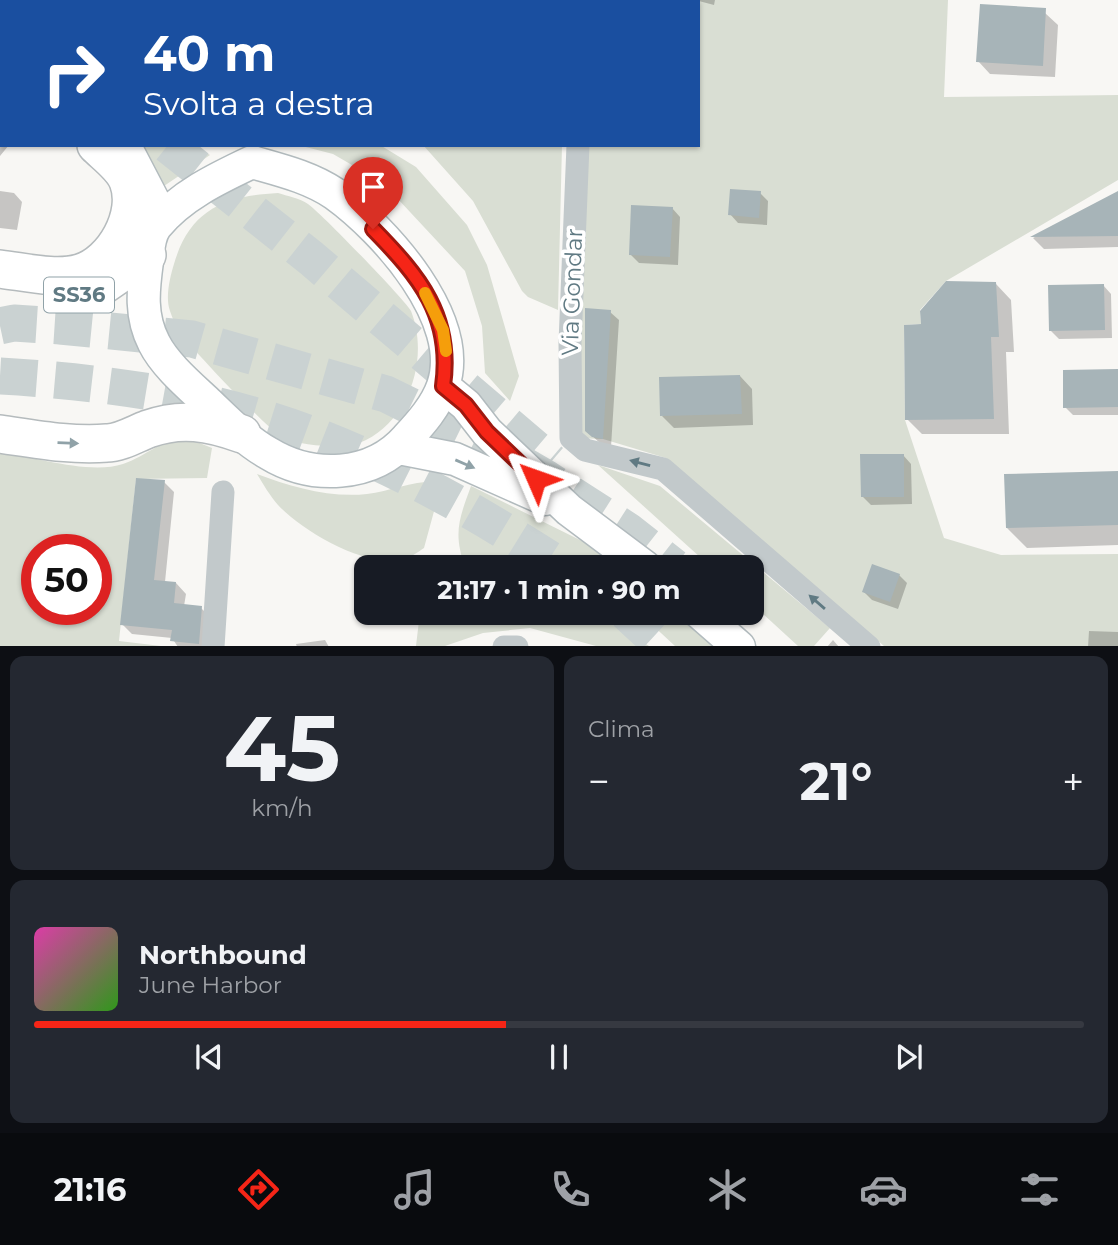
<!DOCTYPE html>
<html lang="it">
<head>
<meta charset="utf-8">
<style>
  body { margin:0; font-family:Montserrat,sans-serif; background:#242831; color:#f1f3f6; height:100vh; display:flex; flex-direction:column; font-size:26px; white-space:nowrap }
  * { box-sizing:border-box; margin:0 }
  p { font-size:23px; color:#9ea1a6 }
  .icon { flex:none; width:38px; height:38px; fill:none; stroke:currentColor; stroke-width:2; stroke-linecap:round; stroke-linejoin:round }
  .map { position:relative; height:646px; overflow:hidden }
  .sheet { display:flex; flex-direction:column; gap:10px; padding:10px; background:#0d0f14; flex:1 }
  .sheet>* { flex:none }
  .banner { position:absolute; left:0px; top:0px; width:700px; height:147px; box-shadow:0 2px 5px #0004; background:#1a4fa0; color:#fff; overflow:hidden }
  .speed { position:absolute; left:21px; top:534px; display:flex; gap:14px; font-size:35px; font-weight:700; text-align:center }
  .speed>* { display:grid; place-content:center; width:91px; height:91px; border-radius:50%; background:#171b24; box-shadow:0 2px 5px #0004; line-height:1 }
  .speed .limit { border:10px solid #d22; background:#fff; color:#111 }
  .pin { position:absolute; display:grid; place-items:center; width:60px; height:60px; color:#fff; margin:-72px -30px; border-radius:50% 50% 50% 0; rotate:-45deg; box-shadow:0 0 7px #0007 }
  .pin .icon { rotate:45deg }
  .me { position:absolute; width:77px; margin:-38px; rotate:313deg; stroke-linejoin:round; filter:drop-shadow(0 0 5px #0008) }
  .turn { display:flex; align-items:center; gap:24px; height:147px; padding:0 28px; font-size:32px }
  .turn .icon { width:91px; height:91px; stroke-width:2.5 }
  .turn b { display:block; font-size:49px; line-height:60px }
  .big { font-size:52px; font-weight:700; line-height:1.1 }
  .sheet .widget { flex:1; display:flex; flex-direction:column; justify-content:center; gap:10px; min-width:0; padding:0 24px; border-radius:14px; background:#242831 }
  .sheet .dial { align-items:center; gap:0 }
  .dial b { font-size:91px; line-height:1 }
  .song { display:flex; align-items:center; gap:21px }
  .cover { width:84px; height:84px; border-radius:10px; background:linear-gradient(135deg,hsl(320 70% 55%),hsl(110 70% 35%)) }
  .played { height:7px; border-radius:4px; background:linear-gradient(90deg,#f52517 45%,#363941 45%) }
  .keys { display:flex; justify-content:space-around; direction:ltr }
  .heat { display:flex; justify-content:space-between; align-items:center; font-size:38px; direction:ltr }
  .sheet .tiles { flex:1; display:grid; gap:10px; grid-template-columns:1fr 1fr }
  .widget:last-child { grid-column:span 2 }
  .trip { position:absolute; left:354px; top:555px; width:410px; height:70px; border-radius:14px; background:#171b24; box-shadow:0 2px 5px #0004; font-weight:700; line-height:70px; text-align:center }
  .dock { display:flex; height:112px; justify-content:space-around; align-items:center; background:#090b0e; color:#9ea1a6 }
  .dock .icon { width:49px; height:49px }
  .dock .on { color:#f52517 }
  .dock b { font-size:32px; color:#f1f3f6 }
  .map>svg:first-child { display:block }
</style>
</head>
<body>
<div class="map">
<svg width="1118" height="647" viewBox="0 0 1118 647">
  <rect width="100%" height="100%" fill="#f8f7f4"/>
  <path fill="#d9ded3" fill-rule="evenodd" d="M259,0H565L259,2Z
    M587,0H948L944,97L1118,95V180L946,281L920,310L921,324L904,325L905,420L944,538L1001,555L1118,554V646H884L666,458L603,439L575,438L588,145H698V2Z
    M134,145H194L210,155L161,188L151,162Z
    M298,145H380L416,167L467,225L487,265L519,376L510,401L485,373L482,326L465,271L383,183L333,154Z
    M423,145H562L558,310L528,297L522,291L473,201Z
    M278,193C287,196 300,198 308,204C319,211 408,303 411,311C429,356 411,417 366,440C345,450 296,447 278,434C264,425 188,345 179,331C175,325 172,317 170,311C165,298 170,277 174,264C190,209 225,196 278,193Z
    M187,438L212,448L207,478L136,479L119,641L161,646H0V452C35,457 90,475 123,464C149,455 155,442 187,438ZM37,550H96V609H37Z
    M598,465L660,486L830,628L814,646H798L751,603V567H711Z
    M257,474C291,487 330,498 367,494C392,491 417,479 442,482L424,548C418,552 411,557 405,559C368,570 302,531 278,505C270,496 263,484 257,474Z
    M471,486L584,542L616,567H465C453,533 459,519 471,486Z
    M420,612L582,613L621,628L649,646H596L530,628L483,633L445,646H416Z
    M631,613H672L715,646H675L648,621Z"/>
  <path fill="#0003" d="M208,0H246L208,2Z
    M695,0H715L714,5Z
    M1045,13L1058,25L1055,77L990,74L978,61Z
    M0,134L2,145H9L0,156Z
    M0,191L14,193L22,202L17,230L0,228Z
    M760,193L768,201L767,225L738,223L730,214Z
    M1118,193V247L1044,249L1033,238Z
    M672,208L680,217L678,265L639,263L631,255Z
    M996,284L1011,300L1014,352H1006L1009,434H922L907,419L923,326Z
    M1103,285L1111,294L1112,338L1059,339L1051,331Z
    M610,312L619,320L611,447L602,445L587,431Z
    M1118,371V415H1073L1065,407Z
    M740,376L752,389L753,425L674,428L662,416Z
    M903,455L911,464L912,504L871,505L863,497Z
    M1118,473V545L1027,548L1007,528Z
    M164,482L174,492L165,582L176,583L186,594L184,606L201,608L211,618L209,647H178L172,638L132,634L122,624Z
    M899,575L907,583L898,609L872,600L864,592Z
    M1089,631L1118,632V647H1088Z
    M325,640L329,647H297L296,644Z
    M833,640L839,647H827Z"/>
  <path fill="#a7b4b8" d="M980,4L1046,8L1043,66L976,62Z
    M730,189L761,191L759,218L728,215Z
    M1118,191V236L1030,237Z
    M631,205L673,207L670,257L629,255Z
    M946,281L996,282L999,337H991L994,419L905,420L904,325L921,324L920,311Z
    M1104,284L1105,330L1049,331L1048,285Z
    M585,308L611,310L603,439L592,437L585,431Z
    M1118,369V407L1063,408V370Z
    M740,375L742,414L660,416L659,377Z
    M860,454H904V497H861Z
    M1118,471V525L1006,528L1004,474Z
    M136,478L165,480L154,580L176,582L174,603L202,606L199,644L170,641L172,630L120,625Z
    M872,564L900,574L890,602L862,592Z"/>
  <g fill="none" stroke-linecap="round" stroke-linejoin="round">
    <path stroke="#cad2d2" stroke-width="37" stroke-dasharray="37 18" stroke-linecap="butt" d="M168,145L311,258L551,462
      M0,326L14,323L60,326L192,339L386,394L486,443L547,479L628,531L674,567
      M0,376C106,382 213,397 313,435C402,469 483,516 562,567
      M626,612L664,647"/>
    <defs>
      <path id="secondary" d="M60,0L62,2
        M0,48L2,49
        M129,154L153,200L155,227
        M252,162C280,170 310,177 335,194C385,230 466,320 443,386C436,406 421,423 407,438C372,478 312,480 268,453C245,440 226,420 207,402C190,386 165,365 154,343C140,316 143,290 147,261C148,250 149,235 156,226C180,196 218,178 252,162Z
        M443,386L466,405L487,432L569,510L645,567
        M399,448L455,459L545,499
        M699,612L739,647"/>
      <path id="trunk" d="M5,0L7,2
        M0,269C25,272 56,280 80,273C114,263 141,214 128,181C123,167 106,155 96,145
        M89,291L102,286L147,255
        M0,434C35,439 71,446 107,443C120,443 135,434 148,429C181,417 209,422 242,434"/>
    </defs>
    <use href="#secondary" stroke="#b2bbbe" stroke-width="35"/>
    <use href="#trunk" stroke="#b5bbbd" stroke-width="40"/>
    <path stroke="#c2c9cb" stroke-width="23" d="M577,0V2
      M578,145L570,343L571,438L585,450L663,469L869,647
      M213,647L223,492
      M504,647H517"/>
    <use href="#secondary" stroke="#fff" stroke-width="32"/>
    <use href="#trunk" stroke="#fff" stroke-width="37"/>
  </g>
  <defs><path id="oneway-solid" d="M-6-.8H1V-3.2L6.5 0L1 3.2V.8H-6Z" transform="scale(1.75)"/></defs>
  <g fill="#90a2a8">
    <use href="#oneway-solid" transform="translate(68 443) rotate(2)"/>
    <use href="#oneway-solid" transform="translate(465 464) rotate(23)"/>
  </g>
  <g fill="#607a83">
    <use href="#oneway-solid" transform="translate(640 463) rotate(-165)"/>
    <use href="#oneway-solid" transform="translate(817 602) rotate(-139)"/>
  </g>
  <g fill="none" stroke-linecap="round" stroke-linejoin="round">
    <defs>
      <path id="route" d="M373,229C419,276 453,316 443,386L466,405L487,432L536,479"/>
    </defs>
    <use href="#route" stroke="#9f180f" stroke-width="18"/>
    <use href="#route" stroke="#f52517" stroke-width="12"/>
    <path stroke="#f59e0b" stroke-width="12" d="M425,293L443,330L446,351"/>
  </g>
  <g text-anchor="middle" stroke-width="7" stroke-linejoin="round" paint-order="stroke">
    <rect fill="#fff" stroke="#90a2a8" stroke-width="2" x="44" y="277.5" width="70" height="35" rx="5"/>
    <g font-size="21" font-weight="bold" fill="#607a83">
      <text x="79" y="302">SS36</text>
    </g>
    <g font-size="23" fill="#607a83" stroke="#fff">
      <text transform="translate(572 292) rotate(-88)" y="8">Via Gondar</text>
    </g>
  </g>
</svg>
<div class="speed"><div class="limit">50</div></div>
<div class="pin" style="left:373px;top:229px;background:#d93025"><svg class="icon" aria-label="arrive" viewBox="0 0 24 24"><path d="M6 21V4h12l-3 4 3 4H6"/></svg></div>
<svg class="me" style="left:536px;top:479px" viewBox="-20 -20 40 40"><path d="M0-17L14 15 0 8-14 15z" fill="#f52517" stroke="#fff" stroke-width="4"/></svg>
<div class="trip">21:17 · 1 min · 90 m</div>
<div class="banner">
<div class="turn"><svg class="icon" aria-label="right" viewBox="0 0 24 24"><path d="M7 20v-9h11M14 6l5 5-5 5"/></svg><div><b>40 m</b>Svolta a destra</div></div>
</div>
</div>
<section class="sheet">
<div class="tiles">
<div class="widget dial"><b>45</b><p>km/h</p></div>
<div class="widget"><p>Clima</p>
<div class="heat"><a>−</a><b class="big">21°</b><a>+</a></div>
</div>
<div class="widget">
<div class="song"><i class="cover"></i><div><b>Northbound</b><p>June Harbor</p></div></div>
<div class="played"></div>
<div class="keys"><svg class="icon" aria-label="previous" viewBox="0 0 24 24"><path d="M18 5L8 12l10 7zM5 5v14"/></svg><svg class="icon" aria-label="pause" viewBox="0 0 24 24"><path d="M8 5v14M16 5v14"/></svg><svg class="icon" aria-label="next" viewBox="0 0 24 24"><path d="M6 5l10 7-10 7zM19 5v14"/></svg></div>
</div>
</div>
</section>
<nav class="dock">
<b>21:16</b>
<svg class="icon on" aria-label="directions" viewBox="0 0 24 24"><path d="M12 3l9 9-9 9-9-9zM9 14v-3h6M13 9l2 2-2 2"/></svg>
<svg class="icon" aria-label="music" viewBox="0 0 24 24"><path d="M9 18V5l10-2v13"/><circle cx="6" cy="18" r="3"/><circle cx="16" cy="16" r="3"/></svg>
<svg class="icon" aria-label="phone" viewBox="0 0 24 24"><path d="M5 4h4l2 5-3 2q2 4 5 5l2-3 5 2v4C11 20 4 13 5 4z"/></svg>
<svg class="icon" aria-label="climate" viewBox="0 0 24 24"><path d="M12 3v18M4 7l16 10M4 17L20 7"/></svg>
<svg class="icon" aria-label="car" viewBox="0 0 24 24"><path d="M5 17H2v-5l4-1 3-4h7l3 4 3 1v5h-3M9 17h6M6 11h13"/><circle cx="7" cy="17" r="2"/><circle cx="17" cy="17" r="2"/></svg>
<svg class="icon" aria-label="filters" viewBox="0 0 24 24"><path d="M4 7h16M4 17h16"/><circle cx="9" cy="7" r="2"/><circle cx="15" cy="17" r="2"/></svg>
</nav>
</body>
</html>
